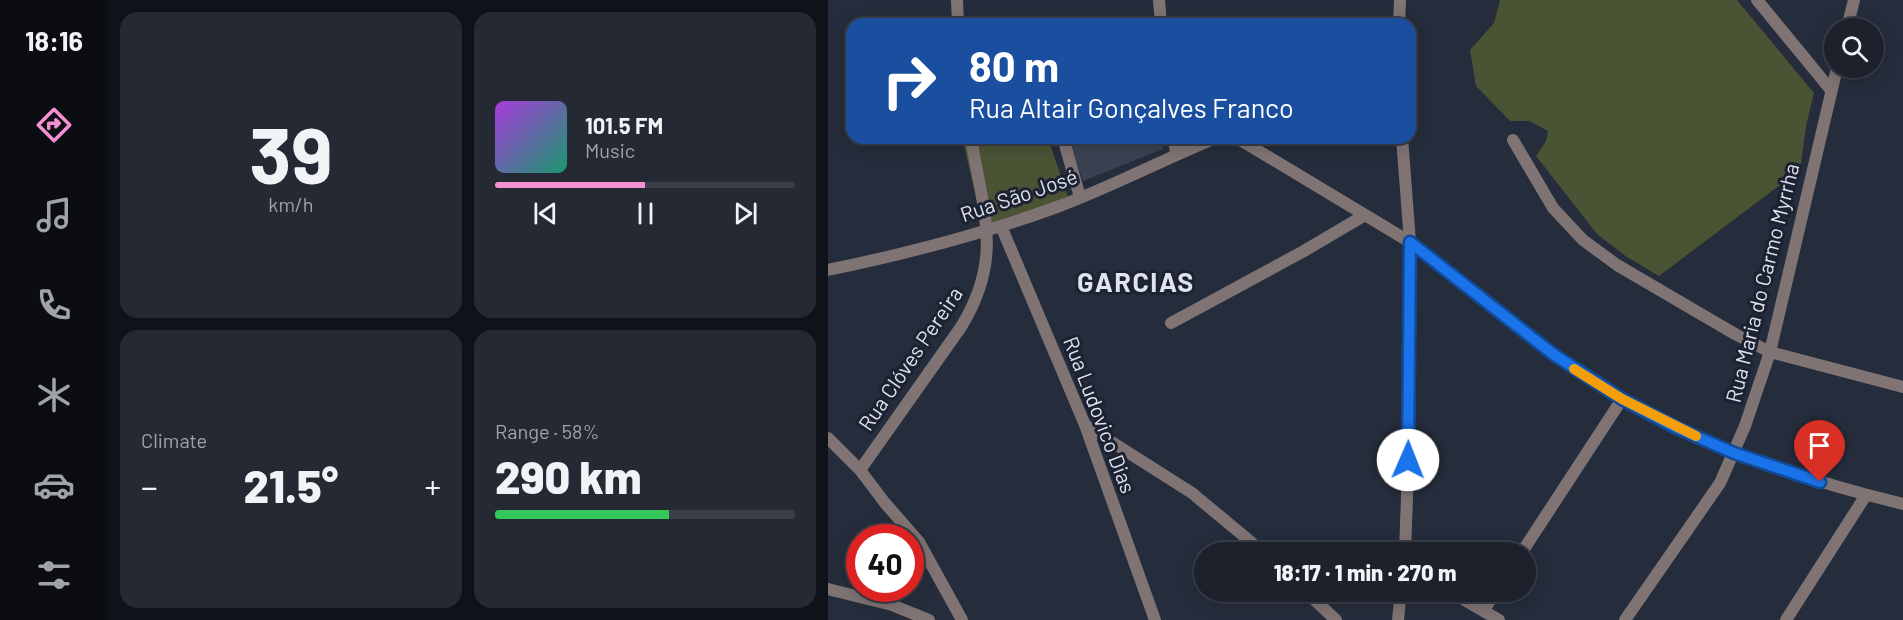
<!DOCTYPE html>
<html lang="en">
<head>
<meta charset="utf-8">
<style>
  body { margin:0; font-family:Barlow,sans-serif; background:#252934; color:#f1f3f6; height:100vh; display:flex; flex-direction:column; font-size:22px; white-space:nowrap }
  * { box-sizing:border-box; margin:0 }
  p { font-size:20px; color:#a0a3a9 }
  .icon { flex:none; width:33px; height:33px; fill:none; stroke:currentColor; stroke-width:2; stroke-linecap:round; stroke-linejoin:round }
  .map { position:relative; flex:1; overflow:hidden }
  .drawer { display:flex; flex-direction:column; gap:12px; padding:12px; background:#0f1218; width:720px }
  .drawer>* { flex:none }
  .guide { position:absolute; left:18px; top:18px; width:570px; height:126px; border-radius:18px; box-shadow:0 3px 15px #0003,0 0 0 2px #3a3e48; background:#1a4fa0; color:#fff; overflow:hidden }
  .controls { position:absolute; left:996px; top:18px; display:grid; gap:12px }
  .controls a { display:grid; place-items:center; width:60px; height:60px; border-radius:50%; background:#1c212c; box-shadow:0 3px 15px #0003,0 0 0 2px #3a3e48; font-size:30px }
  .speed { position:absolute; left:18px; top:524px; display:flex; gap:12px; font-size:30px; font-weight:700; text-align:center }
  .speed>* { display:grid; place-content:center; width:78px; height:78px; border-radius:50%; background:#1c212c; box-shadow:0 3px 15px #0003,0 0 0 2px #3a3e48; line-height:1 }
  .speed .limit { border:9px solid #d22; background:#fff; color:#111 }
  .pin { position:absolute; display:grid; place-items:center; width:51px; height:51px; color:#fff; margin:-62px -26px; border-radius:50% 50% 50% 0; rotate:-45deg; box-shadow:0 0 6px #0007 }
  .pin .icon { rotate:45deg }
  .me { position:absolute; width:66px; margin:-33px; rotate:1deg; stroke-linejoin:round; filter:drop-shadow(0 0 4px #0008) }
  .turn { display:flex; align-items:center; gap:21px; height:126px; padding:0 24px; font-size:27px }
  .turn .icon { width:78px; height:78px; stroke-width:2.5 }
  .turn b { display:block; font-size:42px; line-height:51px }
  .big { font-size:45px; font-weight:800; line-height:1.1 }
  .drawer .widget { flex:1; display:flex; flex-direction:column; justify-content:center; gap:9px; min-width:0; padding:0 21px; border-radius:18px; background:#252934 }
  .drawer .dial { align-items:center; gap:0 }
  .dial b { font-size:78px; line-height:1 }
  .song { display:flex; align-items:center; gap:18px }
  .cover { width:72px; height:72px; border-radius:9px; background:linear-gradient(135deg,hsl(280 70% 55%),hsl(160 70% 35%)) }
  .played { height:6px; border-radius:3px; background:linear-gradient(90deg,#f491d3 50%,#3a3e48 50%) }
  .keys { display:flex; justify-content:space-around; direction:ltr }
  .heat { display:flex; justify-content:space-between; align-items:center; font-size:33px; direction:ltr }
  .charge { height:9px; border-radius:4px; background:linear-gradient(90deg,#34c759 58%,#3a3e48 0) }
  .drawer .tiles { flex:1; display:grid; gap:12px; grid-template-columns:repeat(2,1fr) }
  .trip { position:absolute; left:366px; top:542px; width:342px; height:60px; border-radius:30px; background:#1c212c; box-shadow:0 3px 15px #0003,0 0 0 2px #3a3e48; font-weight:800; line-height:60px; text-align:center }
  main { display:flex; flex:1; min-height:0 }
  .menu { display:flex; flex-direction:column; width:108px; justify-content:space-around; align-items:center; background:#0b0d12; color:#a0a3a9 }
  .menu .icon { width:42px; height:42px }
  .menu .selected { color:#f491d3 }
  .menu b { font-size:27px; color:#f1f3f6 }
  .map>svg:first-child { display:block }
</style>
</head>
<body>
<main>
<nav class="menu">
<b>18:16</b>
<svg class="icon selected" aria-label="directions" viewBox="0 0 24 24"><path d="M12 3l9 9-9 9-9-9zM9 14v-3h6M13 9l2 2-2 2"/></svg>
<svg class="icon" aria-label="music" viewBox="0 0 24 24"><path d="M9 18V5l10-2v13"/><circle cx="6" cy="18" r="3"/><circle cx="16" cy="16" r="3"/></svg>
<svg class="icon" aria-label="phone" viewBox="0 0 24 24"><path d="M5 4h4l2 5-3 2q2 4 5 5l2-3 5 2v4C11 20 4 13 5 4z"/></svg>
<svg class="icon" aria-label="climate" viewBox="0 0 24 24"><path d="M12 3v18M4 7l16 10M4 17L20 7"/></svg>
<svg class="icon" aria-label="car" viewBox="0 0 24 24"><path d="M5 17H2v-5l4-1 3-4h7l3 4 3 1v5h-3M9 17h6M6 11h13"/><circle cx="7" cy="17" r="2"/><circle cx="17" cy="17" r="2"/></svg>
<svg class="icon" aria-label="filters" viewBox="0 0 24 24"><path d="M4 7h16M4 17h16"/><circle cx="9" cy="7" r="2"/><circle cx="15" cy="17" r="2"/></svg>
</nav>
<section class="drawer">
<div class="tiles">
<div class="widget dial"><b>39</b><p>km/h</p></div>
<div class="widget">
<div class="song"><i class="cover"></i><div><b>101.5 FM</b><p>Music</p></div></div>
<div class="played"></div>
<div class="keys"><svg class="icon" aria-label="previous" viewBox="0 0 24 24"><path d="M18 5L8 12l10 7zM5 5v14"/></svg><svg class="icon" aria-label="pause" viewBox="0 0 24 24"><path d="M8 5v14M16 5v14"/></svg><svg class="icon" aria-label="next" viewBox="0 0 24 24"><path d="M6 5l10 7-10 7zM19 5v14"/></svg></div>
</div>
<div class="widget"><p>Climate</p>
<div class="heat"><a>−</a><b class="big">21.5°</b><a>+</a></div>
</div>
<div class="widget"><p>Range · 58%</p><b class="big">290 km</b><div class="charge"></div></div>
</div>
</section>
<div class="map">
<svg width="1075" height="620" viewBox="0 0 1075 620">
  <rect width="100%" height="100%" fill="#252c3b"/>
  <path fill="#4a5334" d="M672,0H909L986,93L978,126L972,170L831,276L799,257L769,234L708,156L718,141L720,131L701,121H682L648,86L642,50L666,23Z
    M134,138H220L241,200L156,230Z"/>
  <path fill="#3a4252" d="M240,138H333L335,149L255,181Z"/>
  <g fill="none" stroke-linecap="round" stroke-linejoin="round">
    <path stroke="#7f7473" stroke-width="12" d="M129,0L130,24
      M331,0L333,24
      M929,0L1003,90
      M1019,28L1026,0
      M235,138L252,197
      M346,138L348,154
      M409,138L582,242
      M685,140L725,208L755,240L789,265L907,334L942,352L1075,387
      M173,226L257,425L327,620
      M0,270C77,254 155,234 229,207C283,187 334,160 388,138
      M343,323L476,251L537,215
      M257,425L364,493L435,552
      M0,438L32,470L57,503L91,542L134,620
      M32,470L133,327C176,257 155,212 143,138
      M694,552L794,399
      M477,591L508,620
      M621,591L671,620
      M656,610L668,591
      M797,620L892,483L917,426L942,352L1009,68
      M958,620L1038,495"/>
    <path stroke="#7f7473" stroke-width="12" d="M571,24L572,0
      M574,138L582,242L581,441L577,552
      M582,242C616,270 651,297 686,324C721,351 756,378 794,399C882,449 977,480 1075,504
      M0,589L64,605L101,620
      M570,620L573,591"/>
  </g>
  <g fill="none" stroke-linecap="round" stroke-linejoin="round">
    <defs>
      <path id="route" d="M580,460L582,242L725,354L794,399L849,428L906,453L992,482"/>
    </defs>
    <use href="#route" stroke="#114b97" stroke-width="15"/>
    <use href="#route" stroke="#1a73e8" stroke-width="10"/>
    <path stroke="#f59e0b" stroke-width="10" d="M746,369L794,399L868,436"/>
  </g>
  <g text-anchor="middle" stroke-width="6" stroke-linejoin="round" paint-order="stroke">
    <g font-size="21" fill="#dee3ed" stroke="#1c2231">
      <text transform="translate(191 196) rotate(-19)" y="7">Rua São José</text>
      <text transform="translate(935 283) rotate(-76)" y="7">Rua Maria do Carmo Myrrha</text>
      <text transform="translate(83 359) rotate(-56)" y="7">Rua Clóves Pereira</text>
      <text transform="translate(271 415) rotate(69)" y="7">Rua Ludovico Dias</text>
    </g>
    <g font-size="27" font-weight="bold" letter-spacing="1.5" fill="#dee3ed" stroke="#1c2231">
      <text x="308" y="292">GARCIAS</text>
    </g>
  </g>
</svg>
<div class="controls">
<a><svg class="icon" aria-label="search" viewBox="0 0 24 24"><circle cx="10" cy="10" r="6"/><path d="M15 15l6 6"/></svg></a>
</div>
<div class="speed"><div class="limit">40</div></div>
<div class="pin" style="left:992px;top:482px;background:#d93025"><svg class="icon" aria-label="arrive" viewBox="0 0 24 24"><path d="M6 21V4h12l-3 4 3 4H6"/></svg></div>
<svg class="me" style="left:580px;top:460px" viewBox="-20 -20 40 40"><circle r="19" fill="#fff"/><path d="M0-13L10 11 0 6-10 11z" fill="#1a73e8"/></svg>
<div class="trip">18:17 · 1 min · 270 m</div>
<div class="guide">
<div class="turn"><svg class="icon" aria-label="right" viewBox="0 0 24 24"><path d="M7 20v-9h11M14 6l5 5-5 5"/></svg><div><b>80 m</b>Rua Altair Gonçalves Franco</div></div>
</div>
</div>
</main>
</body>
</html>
